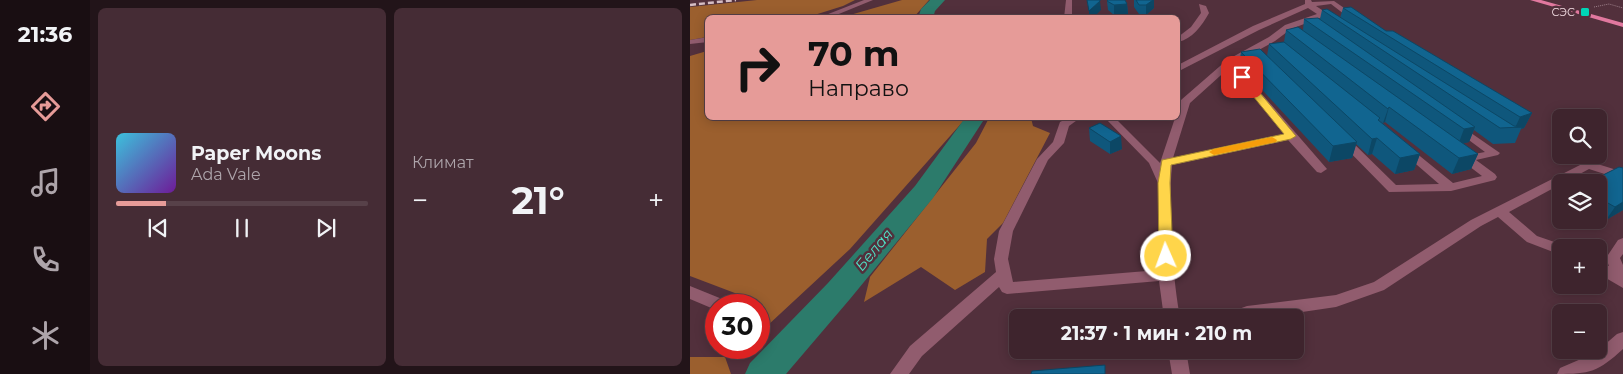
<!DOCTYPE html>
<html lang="ru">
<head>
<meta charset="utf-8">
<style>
  body { margin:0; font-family:Montserrat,sans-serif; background:#452c35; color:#f1f3f6; height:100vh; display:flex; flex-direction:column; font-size:19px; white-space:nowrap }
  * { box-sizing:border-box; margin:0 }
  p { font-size:16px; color:#ada4aa }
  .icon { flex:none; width:28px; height:28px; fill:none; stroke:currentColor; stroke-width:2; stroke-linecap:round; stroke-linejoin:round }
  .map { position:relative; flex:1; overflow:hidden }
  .details { display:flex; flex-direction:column; gap:8px; padding:8px; background:#221419; width:600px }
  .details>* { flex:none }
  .banner { position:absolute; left:15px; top:15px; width:475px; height:105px; border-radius:8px; box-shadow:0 2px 12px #0003,0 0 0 1px #574149; background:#e69b98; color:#111; overflow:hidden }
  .tools { position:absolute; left:862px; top:109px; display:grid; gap:10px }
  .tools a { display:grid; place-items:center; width:55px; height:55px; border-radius:8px; background:#3e242d; box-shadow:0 2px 12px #0003,0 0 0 1px #574149; font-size:25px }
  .speed { position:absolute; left:15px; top:294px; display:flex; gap:10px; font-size:25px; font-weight:700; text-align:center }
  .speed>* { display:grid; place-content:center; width:65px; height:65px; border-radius:50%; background:#3e242d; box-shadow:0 2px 12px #0003,0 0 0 1px #574149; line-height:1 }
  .speed .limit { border:8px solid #d22; background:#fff; color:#111 }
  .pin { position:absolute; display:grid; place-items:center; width:42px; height:42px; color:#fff; margin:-21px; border-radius:10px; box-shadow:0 2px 8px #0006 }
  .me { position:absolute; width:55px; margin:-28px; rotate:358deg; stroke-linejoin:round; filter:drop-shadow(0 0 4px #0008) }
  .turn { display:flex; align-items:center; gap:18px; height:105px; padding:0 20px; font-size:22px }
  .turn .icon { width:65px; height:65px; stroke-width:2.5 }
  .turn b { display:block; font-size:35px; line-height:42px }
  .big { font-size:38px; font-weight:700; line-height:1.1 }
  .details .widget { flex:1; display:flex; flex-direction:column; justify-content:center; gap:8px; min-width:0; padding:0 18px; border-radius:8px; background:#452c35 }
  .song { display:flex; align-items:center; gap:15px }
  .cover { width:60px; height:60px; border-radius:8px; background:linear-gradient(135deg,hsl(190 70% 55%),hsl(280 70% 35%)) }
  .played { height:5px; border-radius:2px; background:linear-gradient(90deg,#e69b98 20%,#574149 20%) }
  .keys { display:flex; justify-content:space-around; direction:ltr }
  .heat { display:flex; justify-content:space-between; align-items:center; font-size:28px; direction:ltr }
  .details .tiles { flex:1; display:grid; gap:8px; grid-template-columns:repeat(2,1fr) }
  .trip { position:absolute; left:319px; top:309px; width:295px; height:50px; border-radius:8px; background:#3e242d; box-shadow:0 2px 12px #0003,0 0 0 1px #574149; font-weight:700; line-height:50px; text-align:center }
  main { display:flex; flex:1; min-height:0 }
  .tab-bar { display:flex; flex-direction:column; width:90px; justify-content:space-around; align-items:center; background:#190e12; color:#ada4aa }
  .tab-bar .icon { width:35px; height:35px }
  .tab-bar .on { color:#e69b98 }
  .tab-bar b { font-size:22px; color:#f1f3f6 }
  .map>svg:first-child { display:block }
</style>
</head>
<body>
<main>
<nav class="tab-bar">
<b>21:36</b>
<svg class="icon on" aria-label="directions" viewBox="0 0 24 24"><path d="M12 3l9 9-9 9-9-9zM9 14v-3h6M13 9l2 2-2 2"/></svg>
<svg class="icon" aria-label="music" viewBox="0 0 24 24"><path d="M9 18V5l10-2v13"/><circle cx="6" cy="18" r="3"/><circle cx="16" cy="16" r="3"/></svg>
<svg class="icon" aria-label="phone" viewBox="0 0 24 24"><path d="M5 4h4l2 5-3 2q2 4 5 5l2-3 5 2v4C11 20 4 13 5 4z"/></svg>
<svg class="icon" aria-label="climate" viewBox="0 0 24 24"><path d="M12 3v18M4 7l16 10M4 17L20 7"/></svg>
</nav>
<section class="details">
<div class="tiles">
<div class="widget">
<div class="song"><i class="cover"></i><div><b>Paper Moons</b><p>Ada Vale</p></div></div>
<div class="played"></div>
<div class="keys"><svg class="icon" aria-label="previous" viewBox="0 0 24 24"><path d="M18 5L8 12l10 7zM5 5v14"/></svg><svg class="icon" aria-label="pause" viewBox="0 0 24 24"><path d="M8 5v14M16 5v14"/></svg><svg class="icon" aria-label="next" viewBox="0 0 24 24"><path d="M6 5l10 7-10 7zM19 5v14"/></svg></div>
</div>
<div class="widget"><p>Климат</p>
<div class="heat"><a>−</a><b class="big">21°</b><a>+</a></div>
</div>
</div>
</section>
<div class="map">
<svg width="933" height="374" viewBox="0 0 933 374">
  <rect width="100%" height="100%" fill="#52303c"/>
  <path fill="#9b5f2e" d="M67,0H165L153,6L118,17L18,18L17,37L0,40V7Z
    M212,0H239L224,17H153Z
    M17,51L18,118H276L160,249L77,326L69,314V305H63L58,298L0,276V56Z
    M299,118H341L343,126L360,133L313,223L297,239L295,272L265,290L231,267L174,302L180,277L286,143Z
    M0,357H35L41,374H0Z"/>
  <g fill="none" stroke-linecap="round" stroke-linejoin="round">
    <path fill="#2c7b6b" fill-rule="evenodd" d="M240,0H255L245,11L243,18H228L231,9Z
      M275,118H295L243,198L160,299L96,374H55L60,363L138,283L225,186Z"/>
    <path stroke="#9d808a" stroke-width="1" stroke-dasharray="1 1" stroke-linecap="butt" d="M904,7L919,4L933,8"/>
    <path fill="#915c6e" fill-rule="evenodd" d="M174,0H183L139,18H128Z
      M376,0H382V18H374Z
      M615,0H621L622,2L644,1L670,19L663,21L641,4L626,6L635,12V16L601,29L585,41L545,63L637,169L631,173L627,172L598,140L482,165C478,211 482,272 490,318H474L469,281L317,294L312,292L309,287L232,356L219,374H200L220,346L306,272L304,259L309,231L347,159L363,142L370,122L378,118H390L379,126L374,143L358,160L323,231L318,259L323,282L469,270L468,183L459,163L415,118H425L470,163L485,118H488V110L491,100L537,60L579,37L595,25L627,14L618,8L569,30L491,70L488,71V65L563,26L615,4ZM540,67L594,134L483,158L500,103Z
      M509,4L516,6L519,13C512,26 502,39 488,42V37L501,27L511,13Z
      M18,37V42L0,44V40Z
      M768,124L810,153L808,155L786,160L805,174L807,177L805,180L761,191L699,192L646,138L648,136H656L706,185L749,184L712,152L710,150L712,148H720L763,183L792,176L767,157L765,155L767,153L771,152L779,155L795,152L764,129L763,127L764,125Z
      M898,161L933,172V180L899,169L819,212L847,236L876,246L871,248V255L837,242L808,217L791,226L694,290L646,307L572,318H536L538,313L557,306L646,295L684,282L781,220Z
      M933,238V254L930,258L933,265V288L909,274V263L919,266L916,258L928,240Z
      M0,286L37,301L39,305H26V310L0,299Z
      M933,332V349C908,372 900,374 867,374L870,368L905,353L927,334Z
      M478,350H496L500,374H482Z"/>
    <path fill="#e1789f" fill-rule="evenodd" d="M840,0H851L933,23V27Z"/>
    <path stroke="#d6bec5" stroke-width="2.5" stroke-dasharray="6 3" stroke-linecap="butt" d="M0,5L46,0"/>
  </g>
  <path fill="#0f577c" d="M444,0H464V8L456,15L449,14L444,7Z
    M417,1L437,4L438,14L424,15L418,10Z
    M653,8L696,31L842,113L834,128L831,129L825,143L803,144L784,130L779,142L773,143L788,154L781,169L762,174L695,122L693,123L689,120L730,154L724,170L705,174L682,154L678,155L666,144L662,158L639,162L549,65L551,52L577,56L579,44L594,42L596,30H613L614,19H630L632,10L650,18Z
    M399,128L432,149L420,154L400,141Z
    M933,168V210L916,220L909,216V182Z"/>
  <path fill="#0c4765" d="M463,0H464V8L456,15V5Z
    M410,1L411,10L403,18H399V11Z
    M437,4L438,14L424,15V5Z
    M699,107L695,122L693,123L698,109Z
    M842,113L834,128L831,129L832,127L825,128L830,117Z
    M785,127L779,142L768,145L774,129Z
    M431,136L432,149L420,154V142Z
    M687,138L682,154L678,155L682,139Z
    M667,142L662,158L639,162L643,146Z
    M730,154L724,170L705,174L710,158Z
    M788,154L781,169L762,174L769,158Z
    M933,202V210L916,220L925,207Z"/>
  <path fill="#116590" stroke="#0c4765" d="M397,0H410V1L399,11Z
    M418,0H435L437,4L424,5L417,1Z
    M446,0H463L456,5H449Z
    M661,7L696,31H703L842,113L830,117L653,8Z
    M637,9L824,126L832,127L810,128L632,10Z
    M387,16H402V18H386Z
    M628,18L785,127L774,129L614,19Z
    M608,27L788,154L769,158L699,107L698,109L596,30Z
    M594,42L690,118L688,120L730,154L710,158L687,138L682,139L579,44Z
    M570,49L667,142L643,146L551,52Z
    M410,123L431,136L420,142L399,128Z
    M929,167L933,168V202L925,207L909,198V182H899Z
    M415,365V374H341L342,371Z"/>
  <path fill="#ffd54a" stroke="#a68a30" d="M552,74L555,75L606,136L601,139L481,165L480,183L483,256L481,260H471L469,256L468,183L472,160L594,134L549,79L548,77Z"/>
  <path fill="#f59e0b" d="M582,137L587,140L586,142L524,155L519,152L524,149Z"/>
  <rect fill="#00d5b7" stroke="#52303c" stroke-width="2" x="890" y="7" width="10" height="10" rx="2.5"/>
  <g text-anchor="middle" stroke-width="5" stroke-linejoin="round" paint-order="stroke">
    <g font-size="11" fill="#f3dde3" stroke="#52303c" text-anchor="end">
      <text x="885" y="16">СЭС</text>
    </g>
    <g font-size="15" font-style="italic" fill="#4fe2c6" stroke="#52303c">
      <text transform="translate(184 250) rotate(-50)" y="5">Белая</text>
    </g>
  </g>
</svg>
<div class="tools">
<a><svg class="icon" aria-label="search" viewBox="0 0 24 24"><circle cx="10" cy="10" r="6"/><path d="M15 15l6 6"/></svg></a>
<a><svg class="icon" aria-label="layers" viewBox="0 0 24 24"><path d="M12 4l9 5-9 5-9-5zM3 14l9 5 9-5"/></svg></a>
<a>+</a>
<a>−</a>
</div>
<div class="speed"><div class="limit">30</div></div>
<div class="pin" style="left:552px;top:77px;background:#d93025"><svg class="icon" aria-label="arrive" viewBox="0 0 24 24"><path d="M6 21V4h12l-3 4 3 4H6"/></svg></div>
<svg class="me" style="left:476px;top:256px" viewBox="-20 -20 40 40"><circle r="17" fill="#ffd54a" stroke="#fff" stroke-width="3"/><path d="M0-11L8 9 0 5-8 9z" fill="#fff"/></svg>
<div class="trip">21:37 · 1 мин · 210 m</div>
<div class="banner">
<div class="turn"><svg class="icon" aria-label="right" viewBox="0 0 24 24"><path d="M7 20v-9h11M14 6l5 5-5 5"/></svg><div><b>70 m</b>Направо</div></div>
</div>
</div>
</main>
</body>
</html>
